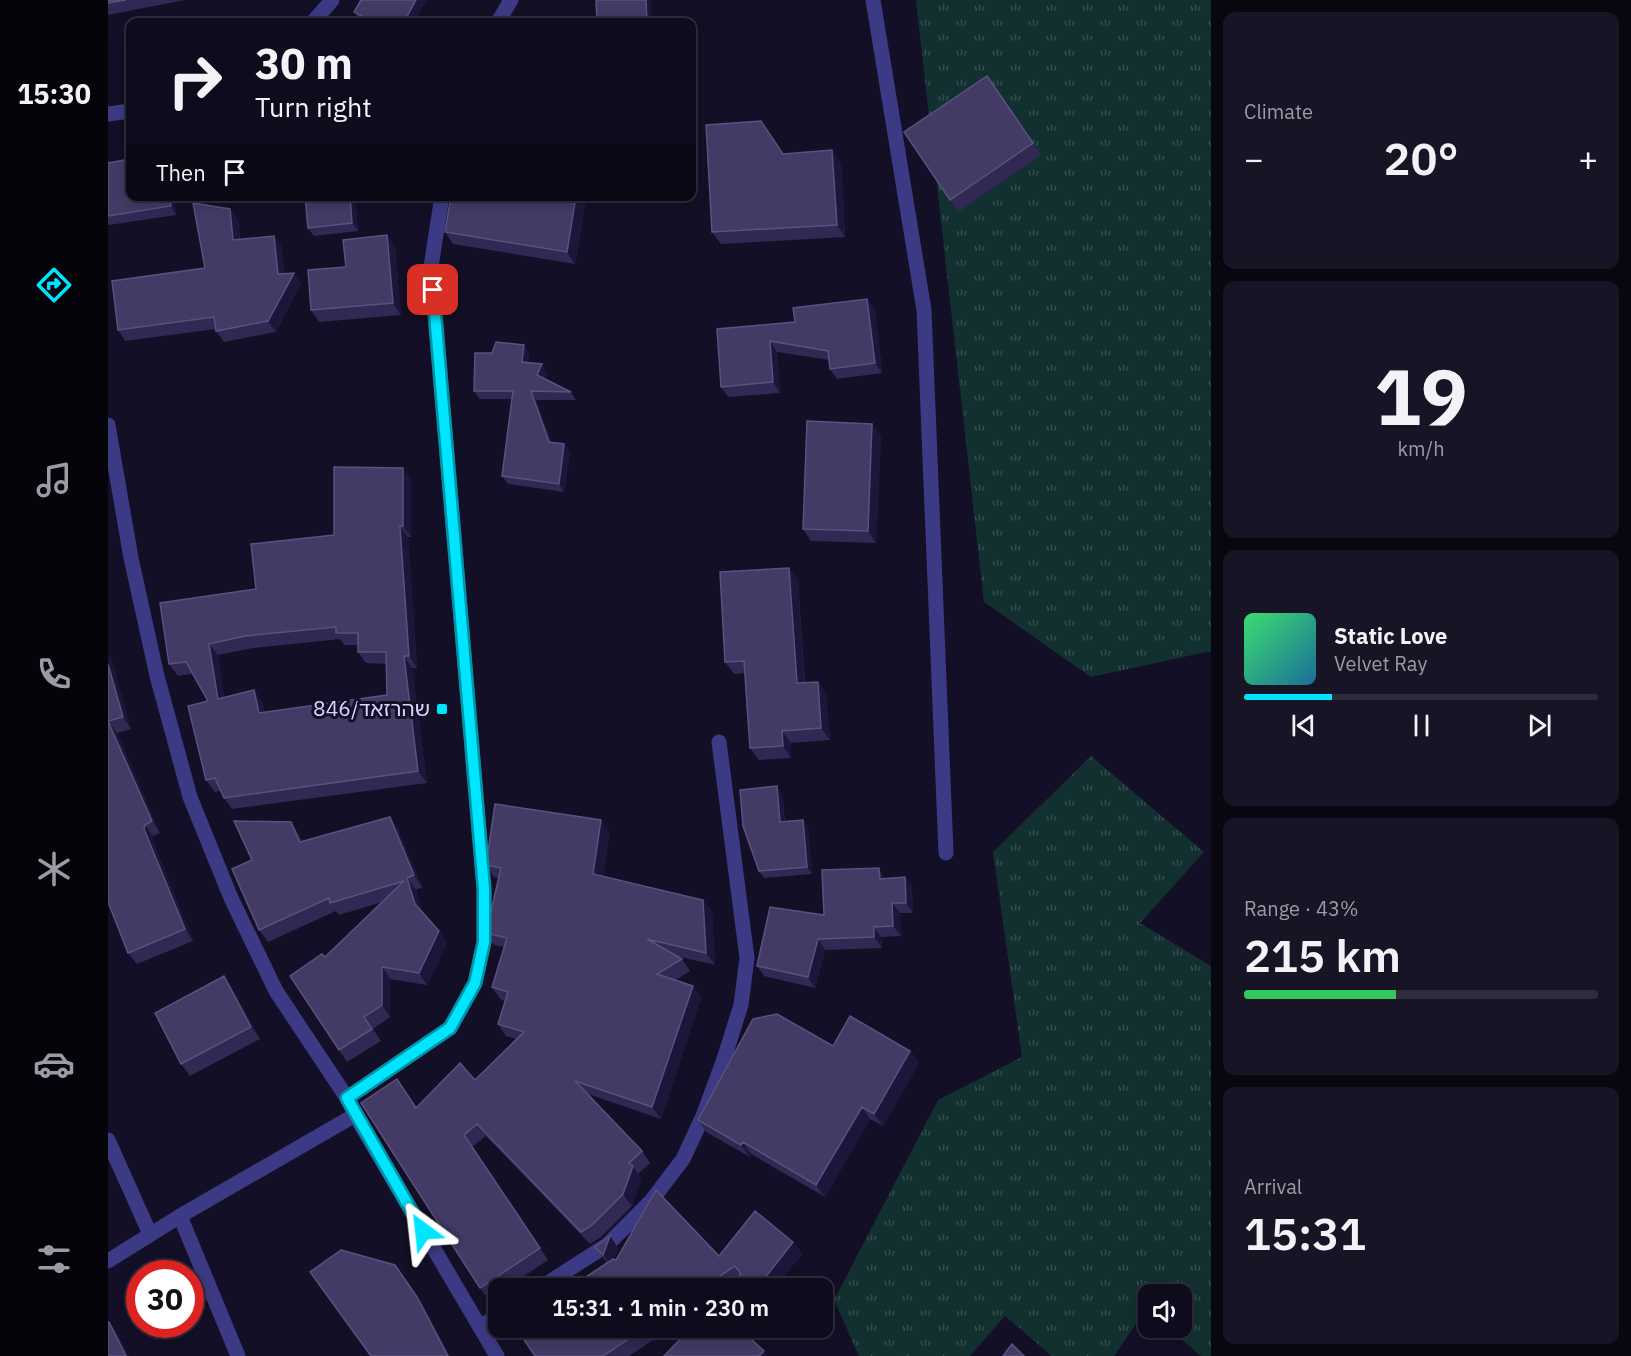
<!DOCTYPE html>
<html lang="en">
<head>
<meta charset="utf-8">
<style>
  body { margin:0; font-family:"IBM Plex Sans","Noto Sans Hebrew",sans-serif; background:#171425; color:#f1f3f6; height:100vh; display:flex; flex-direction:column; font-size:22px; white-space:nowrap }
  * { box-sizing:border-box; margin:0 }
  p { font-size:20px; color:#9b9ba3 }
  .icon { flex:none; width:33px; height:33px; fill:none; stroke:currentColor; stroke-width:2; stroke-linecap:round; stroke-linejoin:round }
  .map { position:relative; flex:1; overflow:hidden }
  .sheet { display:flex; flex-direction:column; gap:12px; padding:12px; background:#08060f; width:420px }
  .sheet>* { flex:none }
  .top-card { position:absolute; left:18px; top:18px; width:570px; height:183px; border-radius:12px; box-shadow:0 3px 15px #0003,0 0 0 2px #2e2b3b; background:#0e0b1c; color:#f1f3f6; overflow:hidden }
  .buttons { position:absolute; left:1030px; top:1284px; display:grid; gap:12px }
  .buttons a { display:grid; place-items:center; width:54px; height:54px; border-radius:12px; background:#0e0b1c; box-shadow:0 3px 15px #0003,0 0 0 2px #2e2b3b; font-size:30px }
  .speed { position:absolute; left:18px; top:1260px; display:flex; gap:12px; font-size:30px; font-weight:700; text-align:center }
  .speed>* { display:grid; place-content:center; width:78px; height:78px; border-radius:50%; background:#0e0b1c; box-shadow:0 3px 15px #0003,0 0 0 2px #2e2b3b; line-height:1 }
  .speed .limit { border:9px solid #d22; background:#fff; color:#111 }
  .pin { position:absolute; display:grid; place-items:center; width:51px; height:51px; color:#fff; margin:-26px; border-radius:12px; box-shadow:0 3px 9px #0006 }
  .me { position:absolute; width:66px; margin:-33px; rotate:330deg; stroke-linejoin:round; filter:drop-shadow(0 0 4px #0008) }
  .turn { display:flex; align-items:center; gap:21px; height:126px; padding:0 30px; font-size:27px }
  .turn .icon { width:78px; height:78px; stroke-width:2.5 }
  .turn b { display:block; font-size:42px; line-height:51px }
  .then { display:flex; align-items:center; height:57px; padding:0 30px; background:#0003; gap:12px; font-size:22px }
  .big { font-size:45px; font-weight:600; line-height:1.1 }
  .sheet .widget { flex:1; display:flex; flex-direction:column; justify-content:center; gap:9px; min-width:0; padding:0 21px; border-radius:12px; background:#171425 }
  .sheet .dial { align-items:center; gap:0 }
  .dial b { font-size:78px; line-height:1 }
  .song { display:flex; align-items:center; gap:18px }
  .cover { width:72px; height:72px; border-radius:9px; background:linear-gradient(135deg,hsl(140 70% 55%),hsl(200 70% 35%)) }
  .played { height:6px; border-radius:3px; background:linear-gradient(90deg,#00e5ff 25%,#2e2b3b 25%) }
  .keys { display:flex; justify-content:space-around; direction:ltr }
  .heat { display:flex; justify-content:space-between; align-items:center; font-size:33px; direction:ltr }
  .charge { height:9px; border-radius:4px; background:linear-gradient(90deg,#34c759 43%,#2e2b3b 0) }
  .trip { position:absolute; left:380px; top:1278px; width:345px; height:60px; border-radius:12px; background:#0e0b1c; box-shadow:0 3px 15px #0003,0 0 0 2px #2e2b3b; font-weight:600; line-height:60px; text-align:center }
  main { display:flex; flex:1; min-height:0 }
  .tabs { display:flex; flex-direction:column; width:108px; justify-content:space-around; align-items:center; background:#06040b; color:#9b9ba3 }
  .tabs .icon { width:42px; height:42px }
  .tabs .selected { color:#00e5ff }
  .tabs b { font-size:27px; color:#f1f3f6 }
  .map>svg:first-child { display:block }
</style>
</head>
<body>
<main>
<nav class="tabs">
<b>15:30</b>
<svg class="icon selected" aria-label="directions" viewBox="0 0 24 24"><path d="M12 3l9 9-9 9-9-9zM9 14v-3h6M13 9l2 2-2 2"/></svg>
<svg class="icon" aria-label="music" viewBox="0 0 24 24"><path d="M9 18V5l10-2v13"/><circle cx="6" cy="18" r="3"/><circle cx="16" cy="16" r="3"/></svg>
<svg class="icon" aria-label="phone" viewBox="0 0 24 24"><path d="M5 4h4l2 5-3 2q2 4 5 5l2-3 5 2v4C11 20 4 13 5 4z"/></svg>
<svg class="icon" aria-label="climate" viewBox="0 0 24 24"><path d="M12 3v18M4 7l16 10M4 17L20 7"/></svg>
<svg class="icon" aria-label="car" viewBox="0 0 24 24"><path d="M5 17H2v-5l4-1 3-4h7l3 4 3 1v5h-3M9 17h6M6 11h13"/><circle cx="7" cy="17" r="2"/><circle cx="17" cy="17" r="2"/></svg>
<svg class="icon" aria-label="filters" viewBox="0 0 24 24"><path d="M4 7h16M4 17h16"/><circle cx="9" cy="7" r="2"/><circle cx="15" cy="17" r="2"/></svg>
</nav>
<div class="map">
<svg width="1103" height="1356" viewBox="0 0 1103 1356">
  <defs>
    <pattern id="grass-tufts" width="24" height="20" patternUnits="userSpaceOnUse" patternTransform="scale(1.5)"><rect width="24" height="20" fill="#12302f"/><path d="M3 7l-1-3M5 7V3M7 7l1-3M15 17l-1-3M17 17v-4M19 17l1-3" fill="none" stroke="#344d4e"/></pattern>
  </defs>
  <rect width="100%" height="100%" fill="#130f26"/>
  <path fill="url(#grass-tufts)" d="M808,0H1103V651L983,677L876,602Z
    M983,756L1096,852L1032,923L1103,966V1356H1093L1060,1328H1074V1294H1041V1311L1038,1309L1006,1356H944L897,1316L862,1356H751L726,1300L830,1100L914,1057L885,852Z"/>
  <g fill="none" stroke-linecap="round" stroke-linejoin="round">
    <path stroke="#3d3a85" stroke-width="15" d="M765,0L816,310L838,853
      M205,22L224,0
      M390,22L403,0
      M0,114L22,111
      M0,425L23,558L49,676L82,797L123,898L168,991L239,1098L247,1115L389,1356
      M239,1098L342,1028L367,983L376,942V889L323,267L334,196
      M0,1140L42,1234
      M72,1216L130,1356
      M0,1261L72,1216L247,1115
      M432,1288L499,1245L543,1201L575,1159L595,1116L616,1059L633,1005L639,958L611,742
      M372,1327L390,1315"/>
  </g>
  <path fill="#312854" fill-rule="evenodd" d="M0,0H77L0,15Z
    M318,0L306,22H256L252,20L246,12Z
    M879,76L933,155L850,212L796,132Z
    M675,154L733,162L737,237L613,244L604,232Z
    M0,163L22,196H66L68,215L1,225L0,224Z
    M197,196H247L250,231L206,236L200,228Z
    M343,196H470L477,206L467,264L345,244L337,232Z
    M122,209L130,220L132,239L166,236L173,246L176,273L193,283L168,332L116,342L108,331V329L17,341L10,330L97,268Z
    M279,235L287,247L293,315L211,322L203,310L238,267Z
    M759,299L767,309L774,373L729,379L722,369L721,360L669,352L672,393L620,397L613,387L609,329L687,322Z
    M421,353L420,363L440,373L437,379L463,392L468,400H428L444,443L456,444L462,452L456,492L400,484L394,476L404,399H372L366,391Z
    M764,424L773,436L768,543L703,541L695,529Z
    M303,480V537H300L309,668H304L319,783L124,809L116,798L112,791L107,792L98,780L100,701L84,674L70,676L61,664L148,589L226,535ZM232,639L236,645H250V652L258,663L278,664L279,695L157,712L154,702L146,690L116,697L110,655L145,648Z
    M681,568L690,580L697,683L710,682L718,694L722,740L683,743V758L651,760L642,748L637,673L626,674L617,662Z
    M0,653L3,658L23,729L9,733L52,833L45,836V841L85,941L29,964L20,953L0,902Z
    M674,794L677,821L695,820L700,827L704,874L656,878L651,871Z
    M183,822L191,834L195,842L290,829L314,887L308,890L314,912L331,931L339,943L319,985L282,979V1017L265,1029L273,1041L239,1062L182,976L217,957L274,902L231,915L228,911L160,942L151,930L144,860Z
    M502,832L495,876L595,900L604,912L607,965L568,956L574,959L582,971L568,980L585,986L593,998L553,1119L480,1094L534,1151L542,1163L530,1174L533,1178L524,1206L493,1237L482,1244L378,1136L364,1147L440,1260L398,1288H390V1294L381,1300L372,1288L308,1107L367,1080L408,1039L398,1036L390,1024L397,1001L392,999L384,987L396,947L386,945L378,933L390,878L386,877L378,865Z
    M797,877L804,888L805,913H792L793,936L773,937L774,948L717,950L707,988L656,976L649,966L716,915L778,878Z
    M116,976L124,988L152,1039L82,1076L73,1064Z
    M725,1046L802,1051L811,1063L775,1126L762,1119L717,1197L643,1154L642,1157L598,1132L590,1120Z
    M502,1236L510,1248L506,1259L508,1260L611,1256L685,1242L694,1254L666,1288H461L499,1263L487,1247Z
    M408,1328H563L521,1356H427Z"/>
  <path fill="#1d163a" d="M308,0H318L306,22H296Z
    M538,0H543L544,22H539Z
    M724,150L733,162L737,237L729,225Z
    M61,196H66L68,215L63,206Z
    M242,196H247L250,231L244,223Z
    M468,196H470L477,206L467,264L459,252Z
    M122,209L130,220L133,251L125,240Z
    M279,235L287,247L293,315L285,303Z
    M166,236L173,246L177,285L170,274Z
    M186,273L193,283L168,332L160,321Z
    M759,299L767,309L774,373L767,363Z
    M662,341L669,352L672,393L665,382Z
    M416,345L421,353L419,370L414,362Z
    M434,364L440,373L435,383L429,375Z
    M423,391L428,400L446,450L441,442Z
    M764,424L773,436L768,543L760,531Z
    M456,444L462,452L456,492L451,484Z
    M295,468L303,480V537L295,526Z
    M292,526L300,537L309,668L301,656Z
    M681,568L690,580L697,695L689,683Z
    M101,644L110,655L118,710L110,699Z
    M0,653L3,658L23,729L15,717L0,664Z
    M296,656L304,668L319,783L310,771Z
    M710,682L718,694L722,740L713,728Z
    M146,690L154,702L160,724L151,713Z
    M0,721L9,733L52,833L44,821Z
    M674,731L683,743V758L675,746Z
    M669,786L674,794L677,829L672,822Z
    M282,817L290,829L314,887L306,875Z
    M493,820L502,832L494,886L485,874Z
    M695,820L700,827L704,874L699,867Z
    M183,822L191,834L201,854L192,842Z
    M37,825L45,836V841L85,941L77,929L36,829Z
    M771,868L778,878L772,879Z
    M797,877L804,888L805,913L798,903Z
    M299,878L308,890L315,916L307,904Z
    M595,900L604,912L607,965L598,953Z
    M784,903L792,913L793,936L785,926Z
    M766,927L773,937L774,948L766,937Z
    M331,931L339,943L319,985L311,973Z
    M710,939L717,950L707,988L700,977Z
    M274,967L282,979V1017L274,1005Z
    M116,976L124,988L152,1039L143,1027Z
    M585,986L593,998L553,1119L544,1107Z
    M802,1051L811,1063L775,1126L766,1114Z
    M754,1107L762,1119L717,1197L708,1185Z
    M635,1142L643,1154L642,1157L633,1145Z
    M525,1166L533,1178L524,1206L515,1194Z
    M502,1236L510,1248L504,1267L495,1255Z
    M685,1242L694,1254L666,1288H649Z
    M309,1297L317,1308L342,1356H340Z
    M1,1322L10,1334L21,1356H18Z
    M656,1351L659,1356H651Z"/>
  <path fill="#433a66" stroke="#5a527e" stroke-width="1.5" fill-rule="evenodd" d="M0,0H18L0,3Z
    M253,0H308L296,22H265L246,12Z
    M488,0H538L539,22H489Z
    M879,76L925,143L842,200L796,132Z
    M653,121L675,154L724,150L729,225L604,232L598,125Z
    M22,159V196H61L63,206L0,216V163Z
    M197,196H242L244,223L200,228Z
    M343,196H468L459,252L337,232Z
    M85,203L122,209L125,240L166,236L170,274L186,273L160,321L108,331L106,317L10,330L4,281L97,268Z
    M279,235L285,303L203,310L200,270L238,267L235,240Z
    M759,299L767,363L722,369L720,351L662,341L665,382L613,387L609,329L687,322L685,308Z
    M388,342L416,345L414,362L434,364L429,375L463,392L423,391L441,442L456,444L451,484L394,476L405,391H366L367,353H384Z
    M699,421L764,424L760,531L695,529Z
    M226,467L295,468V526H292L301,656H296L310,771L116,798L107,778L98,780L80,706L100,701L78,662L61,664L52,603L148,589L143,544L226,535ZM228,627V633H250V652H278L279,695L151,713L146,690L110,699L101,644L137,636Z
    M681,568L689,683L710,682L713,728L674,731L675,746L642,748L636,661L617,662L612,572Z
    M0,664L15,717L0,721L44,821L37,825L36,829L77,929L20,953L0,902Z
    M669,786L672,822L695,820L699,867L651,871L635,826L632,790Z
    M387,804L493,820L485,874L595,900L598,953L539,939L574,959L549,974L585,986L544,1107L467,1081L534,1151L521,1163L525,1166L515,1194L484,1225L473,1232L369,1124L356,1135L432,1248L372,1288L253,1103L289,1079L308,1108L352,1063L367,1080L416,1032L390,1024L400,992L384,987L399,938L378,933L393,868L378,865Z
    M282,817L306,875L299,878L307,904L331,931L311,973L274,967V1005L256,1017L264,1029L231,1050L182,976L214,954L217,957L296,881L222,903L221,898L151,930L124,869L144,860L126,821L183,822L192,842Z
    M771,868L772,879L797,877L798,903H784L785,926L766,927V937L710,939L700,977L649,966L662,907L716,915L714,870Z
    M116,976L143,1027L73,1064L47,1013Z
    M669,1014L725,1046L742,1016L802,1051L766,1114L754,1107L708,1185L635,1142L633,1145L590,1120L645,1019Z
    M548,1190L611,1256L647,1211L685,1242L649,1288H619L633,1274L627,1266L594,1288H461L505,1259L508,1260Z
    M502,1236L495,1255L487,1247Z
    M233,1250L287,1265L309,1297L340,1356H263L202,1272Z
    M0,1322H1L18,1356H0Z
    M408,1328H537L495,1356H427Z
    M583,1328H631L656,1351L651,1356H556Z
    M904,1344L916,1356H895Z"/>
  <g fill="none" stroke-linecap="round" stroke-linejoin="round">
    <defs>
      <path id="route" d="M315,1231L239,1098L342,1028L367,983L376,942V889L325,290"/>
    </defs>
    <use href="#route" stroke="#0095a6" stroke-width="15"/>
    <use href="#route" stroke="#00e5ff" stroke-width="10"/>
  </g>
  <rect fill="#00e5ff" stroke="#130f26" stroke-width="2" x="328" y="703" width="12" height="12" rx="3"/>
  <g text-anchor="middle" stroke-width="6" stroke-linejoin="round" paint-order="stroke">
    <g font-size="21" fill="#d9d4ff" stroke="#130f26" text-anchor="end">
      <text x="322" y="716">846/שהרזאד</text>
    </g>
  </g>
</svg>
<div class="buttons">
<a><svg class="icon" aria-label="sound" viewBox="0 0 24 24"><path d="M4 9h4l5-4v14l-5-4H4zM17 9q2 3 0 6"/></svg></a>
</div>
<div class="speed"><div class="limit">30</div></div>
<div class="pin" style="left:325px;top:290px;background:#d93025"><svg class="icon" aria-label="arrive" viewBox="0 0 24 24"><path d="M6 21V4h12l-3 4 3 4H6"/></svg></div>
<svg class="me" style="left:315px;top:1231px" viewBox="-20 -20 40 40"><path d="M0-17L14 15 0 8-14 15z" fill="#00e5ff" stroke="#fff" stroke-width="4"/></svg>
<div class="trip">15:31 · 1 min · 230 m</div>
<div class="top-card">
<div class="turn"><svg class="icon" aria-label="right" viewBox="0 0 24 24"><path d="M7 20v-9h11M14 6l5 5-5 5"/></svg><div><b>30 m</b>Turn right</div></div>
<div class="then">Then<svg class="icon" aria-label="arrive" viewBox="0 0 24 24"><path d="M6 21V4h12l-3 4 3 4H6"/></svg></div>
</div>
</div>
<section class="sheet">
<div class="widget"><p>Climate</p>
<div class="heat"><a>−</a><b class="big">20°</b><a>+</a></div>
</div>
<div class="widget dial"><b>19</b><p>km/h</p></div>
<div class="widget">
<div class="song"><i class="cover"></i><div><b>Static Love</b><p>Velvet Ray</p></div></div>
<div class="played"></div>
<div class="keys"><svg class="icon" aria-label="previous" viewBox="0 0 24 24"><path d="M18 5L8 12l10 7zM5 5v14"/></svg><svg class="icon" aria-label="pause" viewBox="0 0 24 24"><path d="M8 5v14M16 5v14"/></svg><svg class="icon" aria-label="next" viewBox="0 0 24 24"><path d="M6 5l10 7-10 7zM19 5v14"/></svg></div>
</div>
<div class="widget"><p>Range · 43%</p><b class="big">215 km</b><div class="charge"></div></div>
<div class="widget"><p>Arrival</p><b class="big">15:31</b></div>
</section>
</main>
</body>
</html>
